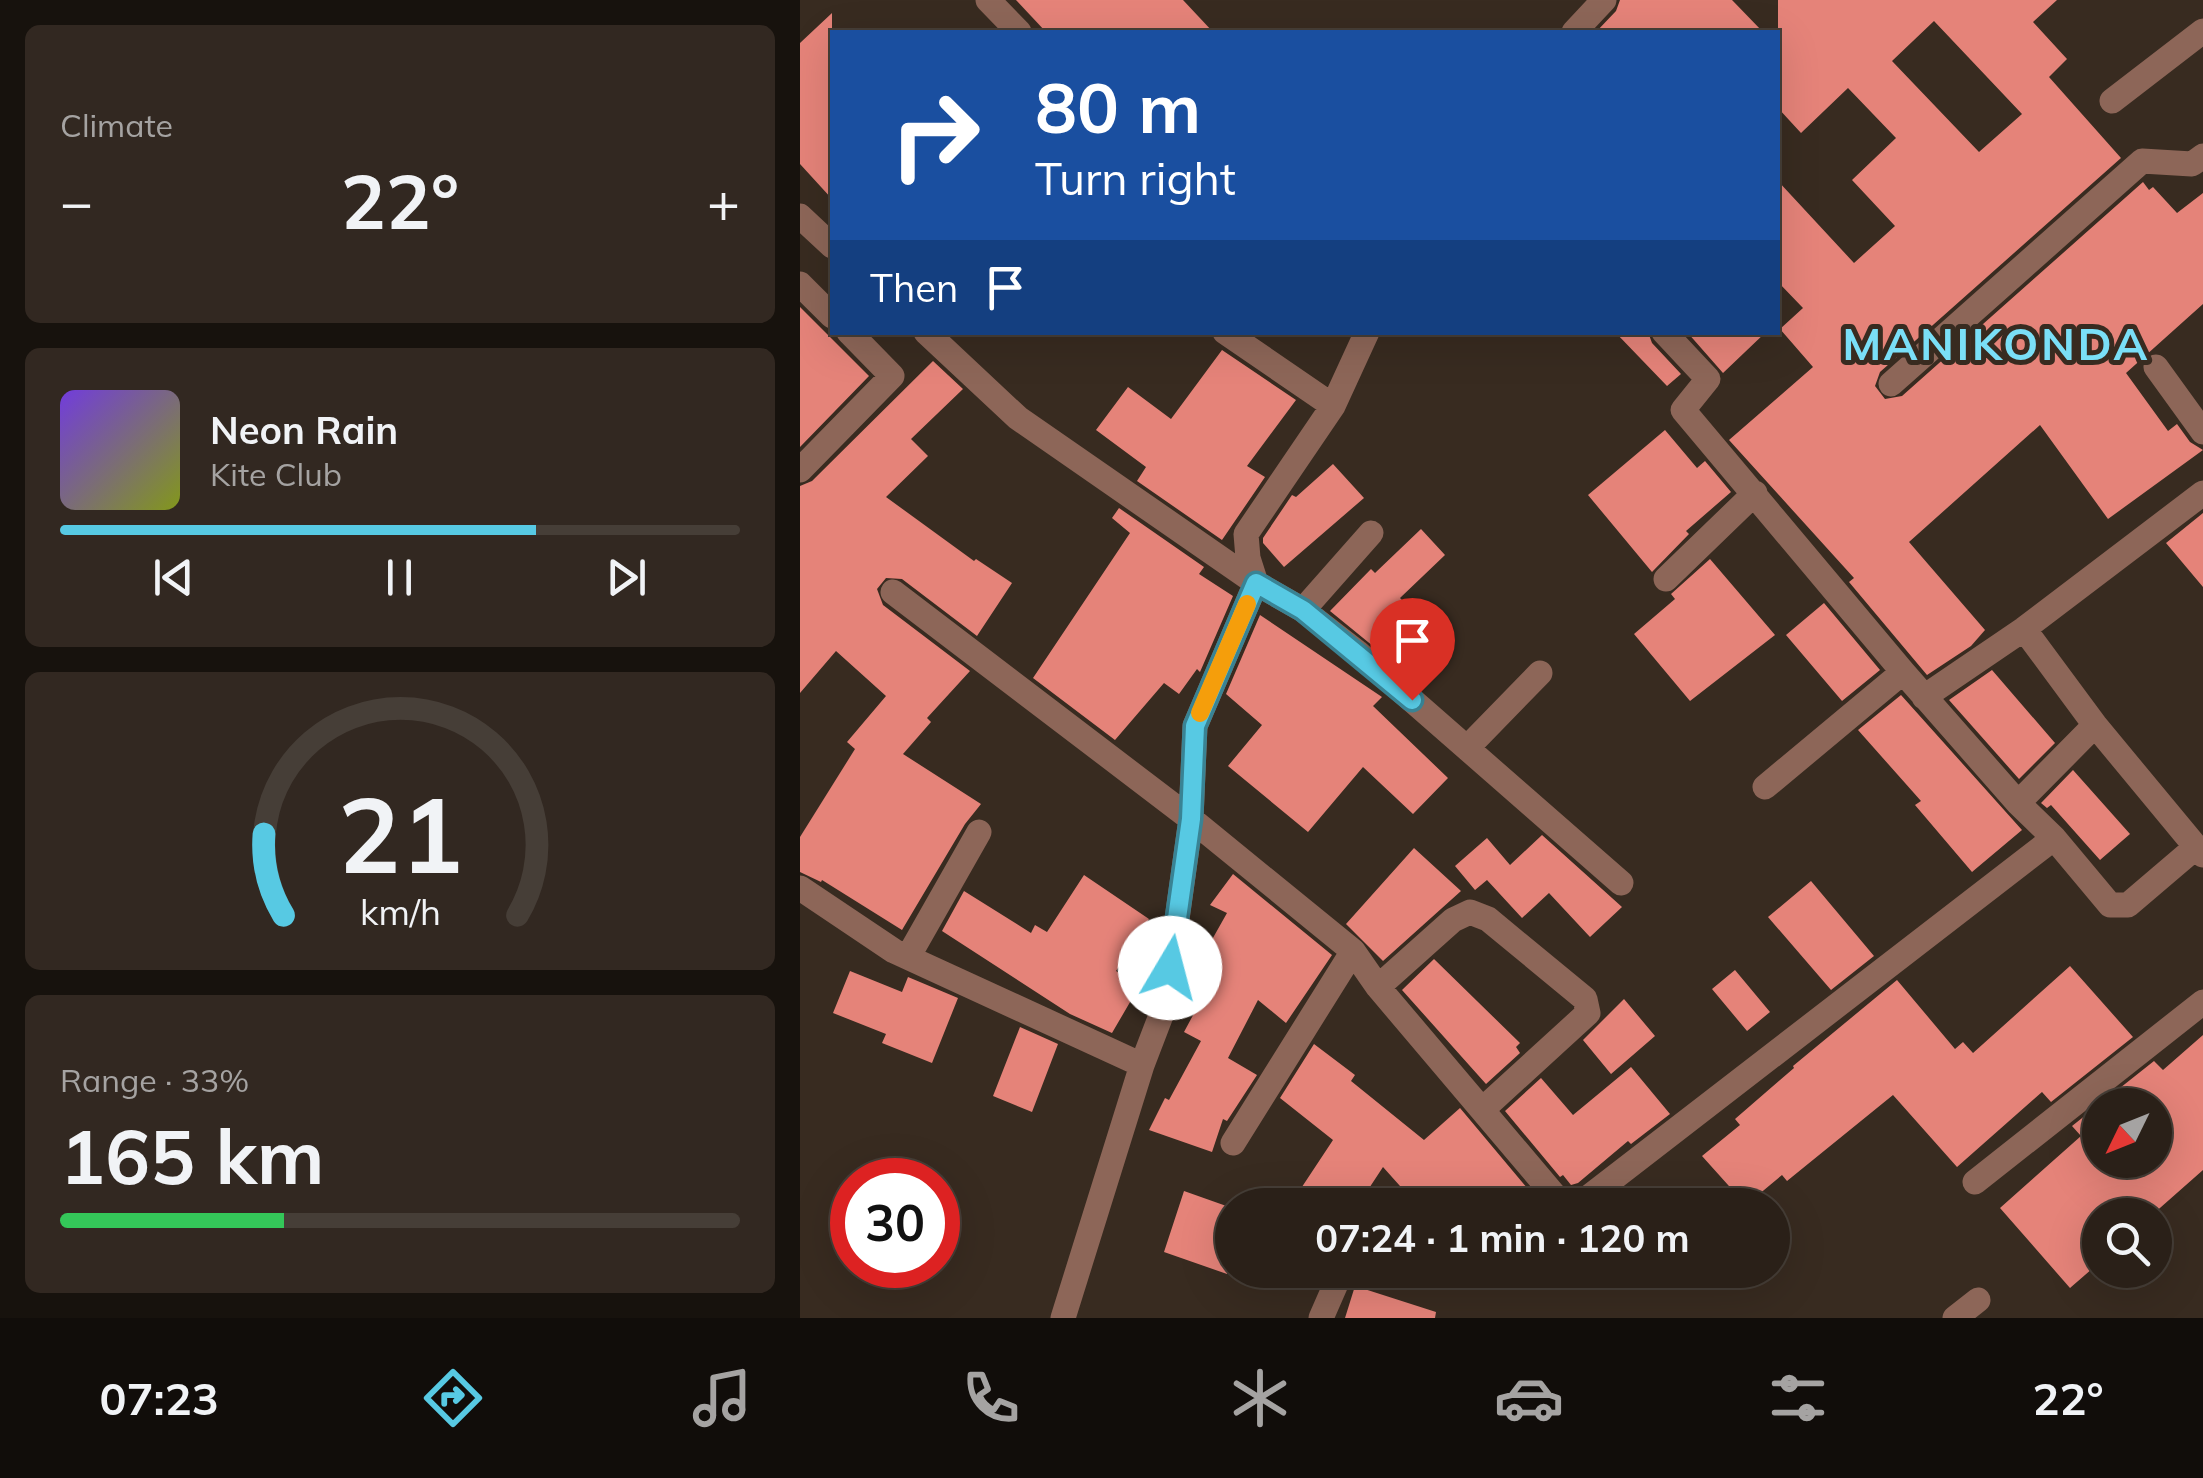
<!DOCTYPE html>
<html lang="en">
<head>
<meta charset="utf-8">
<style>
  body { margin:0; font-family:Mulish,sans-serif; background:#322821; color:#f1f3f6; height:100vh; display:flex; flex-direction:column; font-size:38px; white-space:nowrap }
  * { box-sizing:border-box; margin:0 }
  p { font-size:32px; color:#a5a3a2 }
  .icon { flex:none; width:55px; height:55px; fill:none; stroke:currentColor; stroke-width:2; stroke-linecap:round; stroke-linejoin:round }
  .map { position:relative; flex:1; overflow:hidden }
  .drawer { display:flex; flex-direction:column; gap:25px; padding:25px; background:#17120d; width:800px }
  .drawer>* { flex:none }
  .top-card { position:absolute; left:30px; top:30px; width:950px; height:305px; border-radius:0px; box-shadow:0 10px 40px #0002,0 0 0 2px #463e37; background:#1a4fa0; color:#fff; overflow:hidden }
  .needle { width:65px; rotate:227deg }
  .buttons { position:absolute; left:1282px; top:1088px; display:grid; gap:20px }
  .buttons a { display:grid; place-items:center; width:90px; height:90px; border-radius:50%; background:#2a2018; box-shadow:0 10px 40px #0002,0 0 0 2px #463e37; font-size:50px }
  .speed { position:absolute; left:30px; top:1158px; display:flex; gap:20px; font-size:50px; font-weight:700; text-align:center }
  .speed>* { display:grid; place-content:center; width:130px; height:130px; border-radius:50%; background:#2a2018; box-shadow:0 10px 40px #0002,0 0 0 2px #463e37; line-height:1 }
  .speed .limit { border:15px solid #d22; background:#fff; color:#111 }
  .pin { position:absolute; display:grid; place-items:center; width:85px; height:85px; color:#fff; margin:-102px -42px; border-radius:50% 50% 50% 0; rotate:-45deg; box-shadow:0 0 10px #0007 }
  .pin .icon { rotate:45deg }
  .me { position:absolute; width:110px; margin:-55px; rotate:8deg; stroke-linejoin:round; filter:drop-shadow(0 0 8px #0008) }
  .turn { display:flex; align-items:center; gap:35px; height:210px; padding:0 40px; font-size:45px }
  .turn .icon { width:130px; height:130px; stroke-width:2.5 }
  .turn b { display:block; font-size:70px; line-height:85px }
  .then { display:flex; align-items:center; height:95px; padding:0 40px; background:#0003; gap:20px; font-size:38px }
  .big { font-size:75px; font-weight:700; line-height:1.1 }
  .drawer .widget { flex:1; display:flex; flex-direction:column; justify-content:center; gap:15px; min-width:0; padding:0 35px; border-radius:15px; background:#322821 }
  .drawer .dial { align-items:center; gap:0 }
  .dial svg { height:260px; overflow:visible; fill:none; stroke:#463e37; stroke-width:7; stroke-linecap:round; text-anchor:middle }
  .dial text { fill:#f1f3f6; stroke:none }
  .song { display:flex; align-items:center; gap:30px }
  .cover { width:120px; height:120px; border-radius:15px; background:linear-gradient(135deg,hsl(260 70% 55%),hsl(70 70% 35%)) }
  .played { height:10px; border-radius:5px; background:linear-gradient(90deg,#57c9e3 70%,#463e37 70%) }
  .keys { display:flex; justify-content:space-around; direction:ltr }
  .heat { display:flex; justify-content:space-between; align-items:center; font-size:55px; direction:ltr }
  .charge { height:15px; border-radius:8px; background:linear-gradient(90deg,#34c759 33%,#463e37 0) }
  .trip { position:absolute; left:415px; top:1188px; width:575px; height:100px; border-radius:50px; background:#2a2018; box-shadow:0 10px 40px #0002,0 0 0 2px #463e37; font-weight:700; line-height:100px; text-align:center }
  .tab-bar { display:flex; height:160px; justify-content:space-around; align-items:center; background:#110d0a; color:#a5a3a2 }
  .tab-bar .icon { width:70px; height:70px }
  .tab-bar .active { color:#57c9e3 }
  .tab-bar b { font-size:45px; color:#f1f3f6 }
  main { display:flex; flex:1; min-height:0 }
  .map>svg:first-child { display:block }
</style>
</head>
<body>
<main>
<section class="drawer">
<div class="widget"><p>Climate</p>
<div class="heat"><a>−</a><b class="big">22°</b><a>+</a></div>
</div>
<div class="widget">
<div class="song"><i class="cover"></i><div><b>Neon Rain</b><p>Kite Club</p></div></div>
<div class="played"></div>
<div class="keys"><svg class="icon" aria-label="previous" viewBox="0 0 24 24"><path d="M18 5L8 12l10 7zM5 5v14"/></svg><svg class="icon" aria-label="pause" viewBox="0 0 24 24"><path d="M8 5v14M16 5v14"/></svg><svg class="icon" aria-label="next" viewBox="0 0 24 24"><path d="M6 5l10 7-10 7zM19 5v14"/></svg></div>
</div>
<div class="widget dial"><svg viewBox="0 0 100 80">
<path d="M14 69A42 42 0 1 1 86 69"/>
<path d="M14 69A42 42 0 0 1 8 44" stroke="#57c9e3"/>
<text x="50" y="56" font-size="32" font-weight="700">21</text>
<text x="50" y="72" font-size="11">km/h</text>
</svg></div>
<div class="widget"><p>Range · 33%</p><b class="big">165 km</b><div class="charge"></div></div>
</section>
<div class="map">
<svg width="1403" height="1318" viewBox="0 0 1403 1318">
  <rect width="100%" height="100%" fill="#382b20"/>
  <path fill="#e58379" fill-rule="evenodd" d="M216,0H383L413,32H246Z
    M820,0H932L963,32H796L816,11Z
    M978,0H1257L1233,22L1267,59L1249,77L1321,158L1080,372L1075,386L1085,399L1102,396L1343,182L1349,190L1353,187L1377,213L1403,193V304L1326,373L1368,431L1377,424L1390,442L1403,450L1308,519L1240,425L1109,542L1185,630L1171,646L1127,675L1049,582L1054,578L929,440L1013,367L980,329L1003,308L978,282V181L1054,263L1095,226L1052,180L1096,138L1048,88L1001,133L978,108ZM1134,21L1222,114L1179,152L1092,61Z
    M32,13V199L0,164V43Z
    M0,307L69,376L0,447Z
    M815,332H848L852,343L881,374L867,386Z
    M887,332H966L923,373Z
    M422,350L496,400L447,466L465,477L422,540L337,481L346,467L296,430L328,387L371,419Z
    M133,361L163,389L111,439L128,456L86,497L174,561L176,559L212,583L177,636L102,579L86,578L77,589L83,605L170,671L127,718L131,722L103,754L181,804L165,824L102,930L22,880L21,882L0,872V837L55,749L47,742L86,696L36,651L0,693V486L12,481Z
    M865,430L897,468L905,461L931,492L886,531L889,534L852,572L788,495Z
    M533,464L564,498L484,567L463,543V538L492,495L496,497Z
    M319,508L404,567L399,574L433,596L400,672L397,669L379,694L364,683L315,740L233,678L330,533L312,518Z
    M1403,513V587L1366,543Z
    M621,529L645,555L600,598L640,639L606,673L530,611L571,569L575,573Z
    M910,559L975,635L890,701L834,634L875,599L871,594Z
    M1024,603L1080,670L1042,701L986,635Z
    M460,615L582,697L573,706L648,778L613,814L563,767L508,832L428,766L462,725L426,694Z
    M1192,670L1255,743L1219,779L1149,700Z
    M1101,695L1222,830L1172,872L1115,805L1121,801L1058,730Z
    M1273,770L1330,834L1300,860L1251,805L1247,808L1241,803Z
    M742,835L822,907L790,937L749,893L722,918L687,880L675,890L655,866L687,838L710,865Z
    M614,848L661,891L583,961L546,924Z
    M433,874L532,955L486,1023L458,1000L428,1058L457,1075L427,1121L423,1119L412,1152L349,1130L365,1098L369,1100L401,1041L384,1032L413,978L396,968L427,913L410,905Z
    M284,875L349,919L316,971L340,985L312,1033L270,1014L142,931L164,891L231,933L235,925L247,932Z
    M1011,881L1074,956L1031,990L968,917Z
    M634,959L720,1043L716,1047L720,1053L686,1084L602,990Z
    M1270,966L1333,1037L1251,1102L1242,1092L1157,1167L1093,1095L987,1181L982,1175L946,1205L902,1156L940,1125L935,1119L994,1068L993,1066L1097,980L1155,1049L1163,1042L1173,1053Z
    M935,970L970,1012L947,1031L912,989Z
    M50,971L102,992L108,977L158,998L132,1063L82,1043L86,1034L33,1013Z
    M824,999L855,1036L811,1074L783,1040Z
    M220,1027L258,1044L232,1112L193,1096Z
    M1403,1035V1170L1352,1215H1300V1262L1270,1288L1200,1208L1281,1136L1272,1126L1354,1061L1363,1070ZM1300,1105H1355V1160H1300Z
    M514,1044L555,1075L551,1081L624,1140L660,1108L738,1201L733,1205H617L583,1167L558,1205H490L533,1140L480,1098Z
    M831,1067L870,1114L831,1144L828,1141L778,1183L771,1185L763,1175L760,1177L705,1111L741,1078L773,1115Z
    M384,1191L432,1208V1258L427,1274L364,1252Z
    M555,1286L636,1312L635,1318H545Z"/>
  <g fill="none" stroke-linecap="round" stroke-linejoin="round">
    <path stroke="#8d6658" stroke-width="25" d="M188,0L219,32
      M774,32L804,0
      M1312,101L1403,31
      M0,216L32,246
      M0,284L32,316
      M126,332L218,418L456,583L503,610L557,652L821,883
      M425,332L533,406
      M864,332L908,379L883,410L1103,672L1218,803L1254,838L1310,905H1328L1396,847L1403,855
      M1356,367L1403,432
      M1091,384L1342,161L1392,164L1403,156
      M0,470L92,376L49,332
      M866,579L955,493
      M93,592L391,819L553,951L578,987L755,1196L770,1202L789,1197L1254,838
      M503,610L571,533
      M1224,629L1295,725L1396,847
      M1124,697L1224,629L1403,493
      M667,748L740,673
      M965,787L1103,672
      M1218,803L1295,725
      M0,888L94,951L342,1065
      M108,957L179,832
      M578,987L653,920L670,912L688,919L785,999L788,1013L683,1109
      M433,1143L553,951
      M1175,1182L1403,1002
      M263,1318L342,1065L365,1005L391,819L395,726L456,583L448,558L446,534L533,406L567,332
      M521,1318L542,1270
      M1155,1318L1178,1300"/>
  </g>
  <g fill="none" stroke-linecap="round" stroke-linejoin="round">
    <defs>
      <path id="route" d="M370,968L391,819L395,726L456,583L503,610L612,700"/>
    </defs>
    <use href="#route" stroke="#398394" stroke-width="25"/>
    <use href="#route" stroke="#57c9e3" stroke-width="18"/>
    <path stroke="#f59e0b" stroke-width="18" d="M400,713L447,604"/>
  </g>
  <g text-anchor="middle" stroke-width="10" stroke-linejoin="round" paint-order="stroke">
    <g font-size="45" font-weight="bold" letter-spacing="2.5" fill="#7adff7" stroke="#382b20">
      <text x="1196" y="360">MANIKONDA</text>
    </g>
  </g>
</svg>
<div class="buttons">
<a><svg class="needle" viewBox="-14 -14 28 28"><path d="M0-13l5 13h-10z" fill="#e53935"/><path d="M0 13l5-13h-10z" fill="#a5a3a2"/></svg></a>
<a><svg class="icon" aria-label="search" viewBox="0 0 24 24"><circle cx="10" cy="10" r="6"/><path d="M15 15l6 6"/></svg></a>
</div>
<div class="speed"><div class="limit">30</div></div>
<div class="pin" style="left:612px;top:700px;background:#d93025"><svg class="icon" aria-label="arrive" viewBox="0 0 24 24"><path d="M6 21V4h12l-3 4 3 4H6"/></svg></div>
<svg class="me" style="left:370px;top:968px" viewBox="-20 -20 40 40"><circle r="19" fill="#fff"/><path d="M0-13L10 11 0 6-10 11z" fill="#57c9e3"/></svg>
<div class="trip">07:24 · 1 min · 120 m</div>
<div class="top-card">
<div class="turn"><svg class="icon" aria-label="right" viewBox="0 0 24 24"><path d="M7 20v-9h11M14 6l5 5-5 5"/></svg><div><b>80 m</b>Turn right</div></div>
<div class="then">Then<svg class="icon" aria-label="arrive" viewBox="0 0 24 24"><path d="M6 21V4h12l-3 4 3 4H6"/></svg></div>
</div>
</div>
</main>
<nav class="tab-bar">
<b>07:23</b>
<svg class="icon active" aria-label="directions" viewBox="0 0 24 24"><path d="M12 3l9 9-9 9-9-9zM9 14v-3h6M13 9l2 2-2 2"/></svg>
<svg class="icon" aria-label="music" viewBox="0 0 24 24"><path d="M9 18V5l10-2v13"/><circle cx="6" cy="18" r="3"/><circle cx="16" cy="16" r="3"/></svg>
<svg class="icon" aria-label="phone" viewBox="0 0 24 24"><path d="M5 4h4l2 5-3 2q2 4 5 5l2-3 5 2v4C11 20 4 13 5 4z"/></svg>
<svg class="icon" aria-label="climate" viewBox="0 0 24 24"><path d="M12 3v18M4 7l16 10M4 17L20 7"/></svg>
<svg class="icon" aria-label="car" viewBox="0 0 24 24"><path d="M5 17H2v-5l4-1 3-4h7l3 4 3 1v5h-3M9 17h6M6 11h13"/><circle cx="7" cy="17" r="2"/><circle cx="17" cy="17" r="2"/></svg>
<svg class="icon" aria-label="filters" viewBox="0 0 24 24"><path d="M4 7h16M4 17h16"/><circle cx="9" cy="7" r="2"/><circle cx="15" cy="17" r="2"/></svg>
<b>22°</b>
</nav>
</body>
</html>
